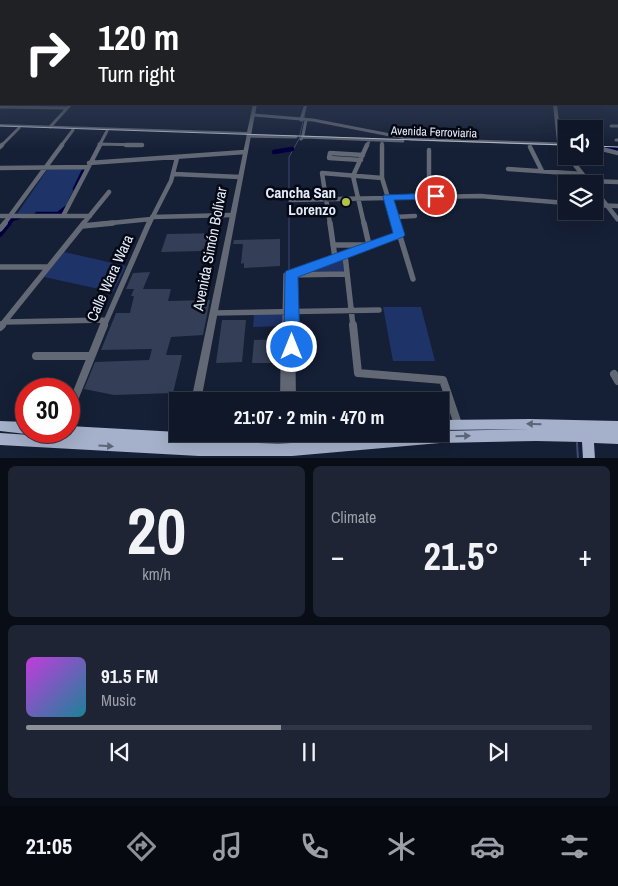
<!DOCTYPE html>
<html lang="en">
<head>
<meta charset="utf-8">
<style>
  body { margin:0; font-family:"Archivo Narrow",sans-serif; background:#1e2434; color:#f1f3f6; height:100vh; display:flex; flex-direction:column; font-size:19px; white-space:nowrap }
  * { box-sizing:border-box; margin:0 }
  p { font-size:16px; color:#9c9fa8 }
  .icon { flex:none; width:28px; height:28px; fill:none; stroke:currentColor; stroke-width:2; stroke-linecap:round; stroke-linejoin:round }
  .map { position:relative; height:458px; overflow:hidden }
  .panel { display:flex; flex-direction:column; gap:8px; padding:8px; background:#090d16; flex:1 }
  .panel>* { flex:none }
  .top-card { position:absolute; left:0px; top:0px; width:619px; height:105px; box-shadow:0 5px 20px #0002,0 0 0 1px #303645; background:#202124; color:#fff; overflow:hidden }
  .fabs { position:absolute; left:558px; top:120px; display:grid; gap:10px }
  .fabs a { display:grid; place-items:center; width:45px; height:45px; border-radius:0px; background:#101728; box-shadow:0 5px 20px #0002,0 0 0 1px #303645; font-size:25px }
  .speed { position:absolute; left:15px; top:378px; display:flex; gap:10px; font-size:25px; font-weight:700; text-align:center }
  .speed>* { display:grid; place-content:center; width:65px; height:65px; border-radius:50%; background:#101728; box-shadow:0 5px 20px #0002,0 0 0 1px #303645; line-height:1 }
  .speed .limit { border:8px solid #d22; background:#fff; color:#111 }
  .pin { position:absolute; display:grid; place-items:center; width:42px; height:42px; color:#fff; margin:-21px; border:2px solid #fff; border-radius:50%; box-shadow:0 1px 5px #0007 }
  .me { position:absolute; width:55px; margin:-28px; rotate:0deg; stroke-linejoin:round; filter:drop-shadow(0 0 4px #0008) }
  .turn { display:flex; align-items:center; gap:18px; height:105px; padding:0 15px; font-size:22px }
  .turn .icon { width:65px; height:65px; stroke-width:2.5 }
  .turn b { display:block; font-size:35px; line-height:42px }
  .big { font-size:38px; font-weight:800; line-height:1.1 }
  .panel .card { flex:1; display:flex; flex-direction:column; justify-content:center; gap:8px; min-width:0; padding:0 18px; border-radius:8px; background:#1e2434 }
  .panel .dial { align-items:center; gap:0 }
  .dial b { font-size:65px; line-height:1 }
  .song { display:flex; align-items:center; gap:15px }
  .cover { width:60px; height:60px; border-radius:8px; background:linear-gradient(135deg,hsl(290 70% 55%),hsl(190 70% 35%)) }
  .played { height:5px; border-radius:2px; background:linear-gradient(90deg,#8c9099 45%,#303645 45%) }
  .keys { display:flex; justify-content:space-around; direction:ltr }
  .heat { display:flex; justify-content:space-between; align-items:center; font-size:28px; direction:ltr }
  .panel .tiles { flex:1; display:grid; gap:8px; grid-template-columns:1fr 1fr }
  .card:last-child { grid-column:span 2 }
  .trip { position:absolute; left:169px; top:392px; width:280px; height:50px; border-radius:0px; background:#101728; box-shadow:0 5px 20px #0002,0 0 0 1px #303645; font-weight:800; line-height:50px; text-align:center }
  .tab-bar { display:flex; height:80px; justify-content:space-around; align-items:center; background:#060910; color:#9c9fa8 }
  .tab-bar .icon { width:35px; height:35px }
  .tab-bar .on { color:#8c9099 }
  .tab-bar b { font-size:22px; color:#f1f3f6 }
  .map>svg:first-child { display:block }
</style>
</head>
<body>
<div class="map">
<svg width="618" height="459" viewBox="0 0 618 459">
  <rect width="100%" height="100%" fill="#151f35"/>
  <path fill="#1e3368" d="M83,168L63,212L17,214L47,170Z
    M64,252L126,266L113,292L44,277Z
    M339,258L343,260L344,271L342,273H304Z
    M383,307H421L435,361H393Z
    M254,314H284L283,326L253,327Z"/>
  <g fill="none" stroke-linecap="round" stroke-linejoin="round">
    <path stroke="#454777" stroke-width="1" d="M304,118L306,107
      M289,271V157L299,139L303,121"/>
    <path stroke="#454777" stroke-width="2" d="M288,385V401
      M577,443L578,459"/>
    <path stroke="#01003e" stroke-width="3" d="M562,143L566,144"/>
    <path stroke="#01003e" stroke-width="4.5" d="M606,148L618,150
      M274,152L292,149
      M75,189L85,168
      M37,214H58L66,208
      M8,224L12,219L19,217"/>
    <path stroke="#01003e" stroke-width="5.5" d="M0,234L9,223"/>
  </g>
  <path fill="#343f57" d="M221,233L219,241H206L203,251L161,252L167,234Z
    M280,239V266L244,268V263L241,264L243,244H233L234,240Z
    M150,272L143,289H171L168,301L210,300L203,335L171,337L166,355H182L173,393L114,395L84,389L95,362L149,360L152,349L101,350L116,313H130L134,296H131L134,289H126L133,273Z
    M222,320H246L242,362L216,363Z
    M277,339L276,363H252L254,340Z"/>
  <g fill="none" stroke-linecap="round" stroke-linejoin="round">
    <path stroke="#626874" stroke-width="3" d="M0,107L67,108
      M253,115L313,120L411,139L560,144
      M301,120L306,104
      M611,126H618
      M50,127L71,104
      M303,135L306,120
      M248,136L296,137
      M301,139L303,137L403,141
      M616,140H618
      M382,141V146
      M99,144L142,145
      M1,146L19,128
      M61,146L73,130
      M99,146L107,131
      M367,146L369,141"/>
    <path stroke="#626874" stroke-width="4.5" d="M126,145H142
      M382,145V178L396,224
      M0,147L2,145
      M530,147L542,171
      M594,147L618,153
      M429,150V176L436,196
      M361,160L329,158L330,153L363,155
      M89,163L245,152
      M0,168L88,167
      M508,169L582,174
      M174,174L240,177
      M587,181L618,182
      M291,200L480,196L566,203
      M594,205L618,206
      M0,216H90
      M63,216L100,145
      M152,217L232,215
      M395,217L415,216
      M4,224L62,145
      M83,224L109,192
      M101,224L151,219
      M149,224L171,181L177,158
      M330,224L322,173L382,178
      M364,224L353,176L367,145"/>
    <path stroke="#626874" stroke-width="5.5" d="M330,223L335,258
      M364,223L369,245
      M396,223L413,279
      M82,226L113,223
      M0,229L5,223
      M333,245H366
      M345,255L353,326
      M0,267H48
      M296,273L399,235
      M291,274V326
      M213,313L379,310
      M5,322L106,320
      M1,326L84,223
      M104,326L149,223
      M285,326L286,275L347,274"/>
    <path stroke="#626874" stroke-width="8" d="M291,325L292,401
      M353,325L358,373L443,380L458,424
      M0,327L2,325
      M36,356H90
      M614,374L618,381
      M284,401L285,325
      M69,412L104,325"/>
    <path fill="#626874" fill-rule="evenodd" d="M2,104H6L0,108V105Z
      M253,104H257L201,401H191L247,134L0,126V124L247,132Z
      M553,104H557L561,142L566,150V156H571L593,184H587L566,157V155H564L557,142Z
      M594,187L596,188L618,216V222L616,221L594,192Z"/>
    <path fill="#a5b1ca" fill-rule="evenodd" d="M530,419L618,421V444L594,443L595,459H583L582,442L536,441L440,443L292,456H199L0,445V433L61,437L57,435L55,431H69V426L178,432V434H342L340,438L336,440L258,444C319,444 379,434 440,434V431L530,429L440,430V420Z
      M0,421L26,422V431H30L26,434L0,431Z"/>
    <path stroke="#bcc5d5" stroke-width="1" d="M0,126L566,145
      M594,146L618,147"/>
  </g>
  <defs><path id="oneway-solid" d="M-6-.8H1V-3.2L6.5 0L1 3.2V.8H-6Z" transform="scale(1.25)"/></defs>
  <g fill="#5d6578">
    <use href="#oneway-solid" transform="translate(534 424) rotate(-179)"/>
    <use href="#oneway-solid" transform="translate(463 436) rotate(-1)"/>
    <use href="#oneway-solid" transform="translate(106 446) rotate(3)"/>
  </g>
  <linearGradient id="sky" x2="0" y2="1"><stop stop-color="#0c111d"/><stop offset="0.57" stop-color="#35425c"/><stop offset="1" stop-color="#35425c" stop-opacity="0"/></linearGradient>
  <rect width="618" height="149" fill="url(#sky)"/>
  <path fill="#1a73e8" stroke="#114b97" d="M436,193L440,194V199L394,200L405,235L403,237L298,277L300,347L298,351L292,353L287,351L284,347L285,274L286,271L393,233L383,197L384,195Z"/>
  <circle fill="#b4c24a" stroke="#060913" stroke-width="2" cx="346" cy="202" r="5"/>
  <g text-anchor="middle" stroke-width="5" stroke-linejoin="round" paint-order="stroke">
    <g font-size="12" fill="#e5edfc" stroke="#060913">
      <text transform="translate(434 132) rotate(2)" y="4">Avenida Ferroviaria</text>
    </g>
    <g font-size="15" font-weight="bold" fill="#e5edfc" stroke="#060913" text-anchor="end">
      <text x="336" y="198">Cancha San<tspan x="336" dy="17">Lorenzo</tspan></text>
    </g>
    <g font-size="15" fill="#e5edfc" stroke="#060913">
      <text transform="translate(210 249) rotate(-79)" y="5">Avenida Simón Bolívar</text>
      <text transform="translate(110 278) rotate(-66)" y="5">Calle Wara Wara</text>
    </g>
  </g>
</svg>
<div class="fabs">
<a><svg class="icon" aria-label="sound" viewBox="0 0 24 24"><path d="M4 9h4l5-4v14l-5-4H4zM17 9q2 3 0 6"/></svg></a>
<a><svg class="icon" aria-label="layers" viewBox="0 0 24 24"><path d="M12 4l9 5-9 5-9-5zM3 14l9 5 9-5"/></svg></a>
</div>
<div class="speed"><div class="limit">30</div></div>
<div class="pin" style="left:436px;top:196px;background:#d93025"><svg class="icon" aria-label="arrive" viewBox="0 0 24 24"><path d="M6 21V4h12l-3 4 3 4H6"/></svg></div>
<svg class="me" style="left:292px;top:347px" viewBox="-20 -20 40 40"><circle r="17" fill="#1a73e8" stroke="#fff" stroke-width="3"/><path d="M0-11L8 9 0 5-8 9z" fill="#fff"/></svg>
<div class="trip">21:07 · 2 min · 470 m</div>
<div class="top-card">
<div class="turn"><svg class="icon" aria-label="right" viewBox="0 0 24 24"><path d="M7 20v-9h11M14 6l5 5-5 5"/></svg><div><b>120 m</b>Turn right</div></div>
</div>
</div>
<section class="panel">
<div class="tiles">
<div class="card dial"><b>20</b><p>km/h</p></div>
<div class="card"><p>Climate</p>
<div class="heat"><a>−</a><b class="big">21.5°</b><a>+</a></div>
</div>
<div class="card">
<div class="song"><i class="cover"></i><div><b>91.5 FM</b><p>Music</p></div></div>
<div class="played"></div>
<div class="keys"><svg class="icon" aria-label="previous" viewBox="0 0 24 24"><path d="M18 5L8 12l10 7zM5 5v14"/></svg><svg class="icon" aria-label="pause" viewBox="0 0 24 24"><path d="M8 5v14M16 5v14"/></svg><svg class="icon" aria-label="next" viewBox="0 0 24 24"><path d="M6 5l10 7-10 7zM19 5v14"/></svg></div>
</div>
</div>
</section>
<nav class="tab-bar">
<b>21:05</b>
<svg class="icon on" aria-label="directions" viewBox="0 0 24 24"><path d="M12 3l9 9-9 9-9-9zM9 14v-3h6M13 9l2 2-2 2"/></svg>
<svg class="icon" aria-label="music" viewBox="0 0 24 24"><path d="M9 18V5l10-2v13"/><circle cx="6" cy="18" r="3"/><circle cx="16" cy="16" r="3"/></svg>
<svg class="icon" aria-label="phone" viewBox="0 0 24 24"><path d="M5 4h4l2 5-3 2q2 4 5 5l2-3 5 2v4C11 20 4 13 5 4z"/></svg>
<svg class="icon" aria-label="climate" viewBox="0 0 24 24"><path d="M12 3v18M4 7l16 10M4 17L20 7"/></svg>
<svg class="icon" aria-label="car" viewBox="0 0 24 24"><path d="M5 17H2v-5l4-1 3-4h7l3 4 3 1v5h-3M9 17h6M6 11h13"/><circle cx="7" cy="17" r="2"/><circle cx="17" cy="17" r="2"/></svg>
<svg class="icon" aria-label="filters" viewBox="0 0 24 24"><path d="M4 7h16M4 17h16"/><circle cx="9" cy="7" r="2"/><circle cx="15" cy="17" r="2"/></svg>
</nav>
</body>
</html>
